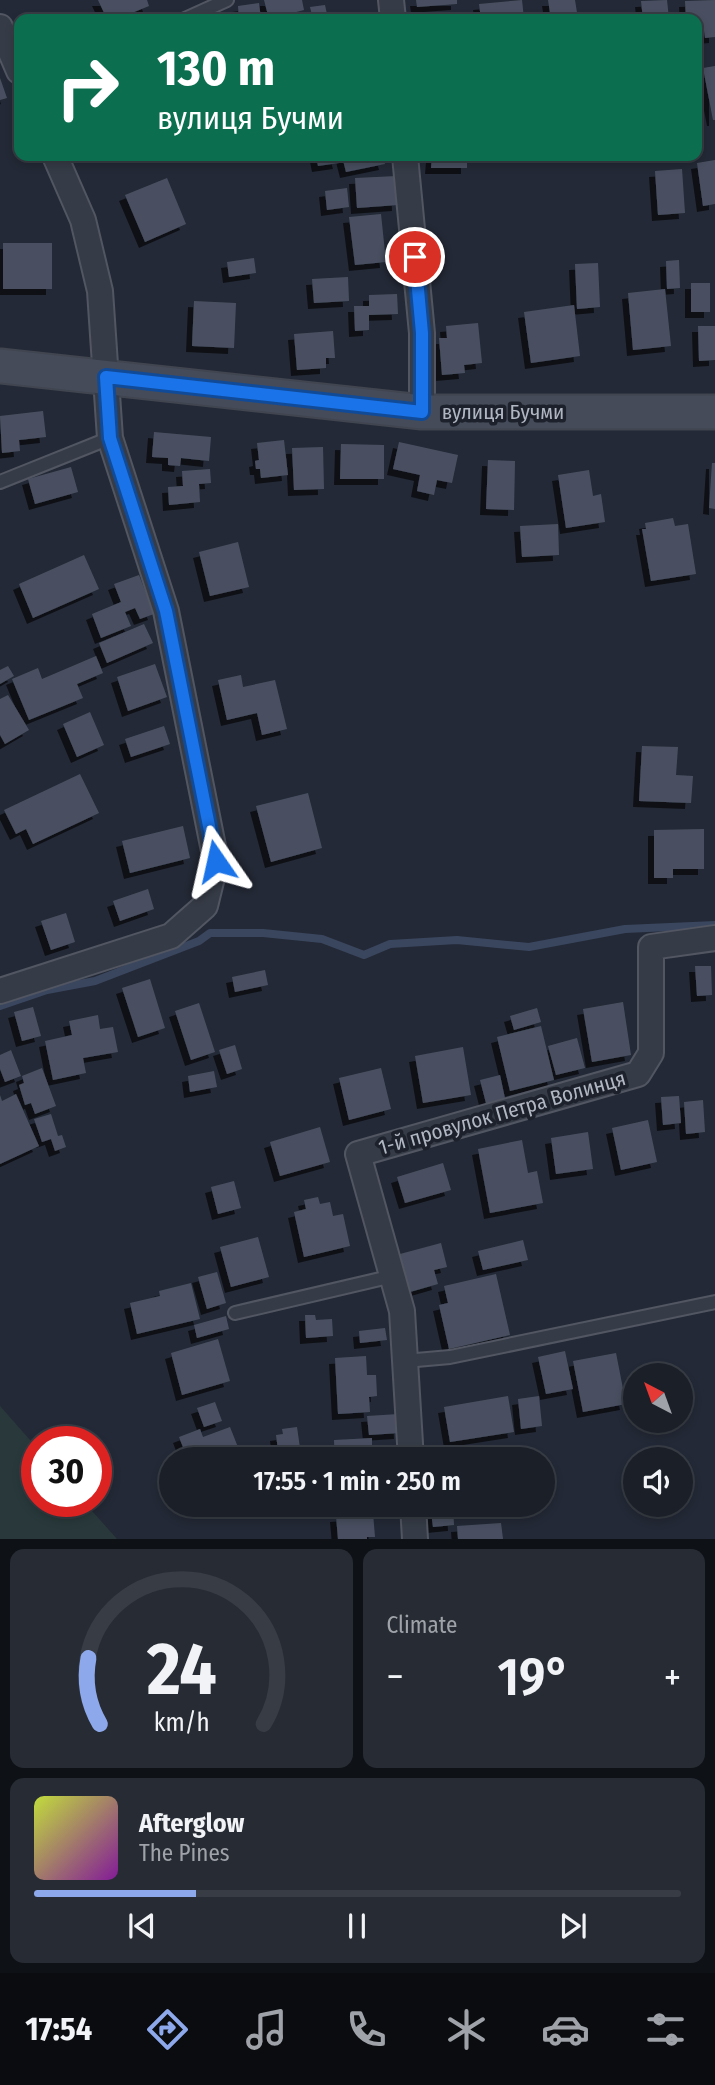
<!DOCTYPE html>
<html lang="en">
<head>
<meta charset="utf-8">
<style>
  body { margin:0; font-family:"Fira Sans Condensed",sans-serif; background:#272c34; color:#f1f3f6; height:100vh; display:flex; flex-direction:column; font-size:26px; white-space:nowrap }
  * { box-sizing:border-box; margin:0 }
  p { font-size:23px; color:#9fa2a8 }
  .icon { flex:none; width:38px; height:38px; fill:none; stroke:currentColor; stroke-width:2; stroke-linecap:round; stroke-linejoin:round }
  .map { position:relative; height:1539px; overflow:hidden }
  .panel { display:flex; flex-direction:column; gap:10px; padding:10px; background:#0e1116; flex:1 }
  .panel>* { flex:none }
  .top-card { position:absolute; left:14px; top:14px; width:688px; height:147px; border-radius:14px; box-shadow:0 4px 10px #0003,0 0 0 2px #383d45; background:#0b6e4f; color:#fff; overflow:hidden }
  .needle { width:46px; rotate:319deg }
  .buttons { position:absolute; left:623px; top:1363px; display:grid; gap:14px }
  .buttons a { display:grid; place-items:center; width:70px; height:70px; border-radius:50%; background:#1a1f28; box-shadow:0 4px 10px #0003,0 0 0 2px #383d45; font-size:35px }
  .speed { position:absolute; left:21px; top:1426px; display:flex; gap:14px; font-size:35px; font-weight:700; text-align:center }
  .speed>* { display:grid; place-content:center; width:91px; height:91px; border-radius:50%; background:#1a1f28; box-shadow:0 4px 10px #0003,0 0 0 2px #383d45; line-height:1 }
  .speed .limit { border:10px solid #d22; background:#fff; color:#111 }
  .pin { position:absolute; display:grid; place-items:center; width:60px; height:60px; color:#fff; margin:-30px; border:4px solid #fff; border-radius:50%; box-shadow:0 2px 7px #0007 }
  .me { position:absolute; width:77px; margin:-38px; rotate:349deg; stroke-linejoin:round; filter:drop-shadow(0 0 5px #0008) }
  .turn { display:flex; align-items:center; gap:24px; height:147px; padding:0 28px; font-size:32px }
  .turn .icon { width:91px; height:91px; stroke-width:2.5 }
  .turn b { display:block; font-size:49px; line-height:60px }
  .big { font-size:52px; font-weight:600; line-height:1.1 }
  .panel .card { flex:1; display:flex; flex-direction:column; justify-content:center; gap:10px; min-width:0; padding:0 24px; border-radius:14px; background:#272c34 }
  .panel .dial { align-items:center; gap:0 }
  .dial svg { height:182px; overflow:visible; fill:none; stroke:#383d45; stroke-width:7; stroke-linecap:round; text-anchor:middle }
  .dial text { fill:#f1f3f6; stroke:none }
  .song { display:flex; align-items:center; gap:21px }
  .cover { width:84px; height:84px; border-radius:10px; background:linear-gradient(135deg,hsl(70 70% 55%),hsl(290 70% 35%)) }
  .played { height:7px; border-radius:4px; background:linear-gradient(90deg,#8da9ec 25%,#383d45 25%) }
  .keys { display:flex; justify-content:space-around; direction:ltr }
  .heat { display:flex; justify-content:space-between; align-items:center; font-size:38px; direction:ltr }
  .panel .tiles { flex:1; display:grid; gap:10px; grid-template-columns:1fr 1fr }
  .card:last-child { grid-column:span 2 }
  .trip { position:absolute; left:159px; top:1447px; width:396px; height:70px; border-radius:35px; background:#1a1f28; box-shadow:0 4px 10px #0003,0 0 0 2px #383d45; font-weight:600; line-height:70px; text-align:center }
  .tabs { display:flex; height:112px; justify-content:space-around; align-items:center; background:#0a0c10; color:#9fa2a8 }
  .tabs .icon { width:49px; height:49px }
  .tabs .current { color:#8da9ec }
  .tabs b { font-size:32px; color:#f1f3f6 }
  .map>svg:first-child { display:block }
</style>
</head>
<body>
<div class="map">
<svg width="715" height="1539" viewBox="0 0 715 1539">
  <defs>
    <filter id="shadow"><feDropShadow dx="-6" dy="6" stdDeviation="0" flood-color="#0009"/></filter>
  </defs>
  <rect width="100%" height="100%" fill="#232936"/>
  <path fill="#29393b" d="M0,1406L37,1448V1502H84L117,1539H0Z"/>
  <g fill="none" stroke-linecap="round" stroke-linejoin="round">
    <path stroke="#3a465e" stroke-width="8" d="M0,1006L47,990L95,981L199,941L210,933H263L322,939L364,955L390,944L457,940L529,947L625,929L715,925"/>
  </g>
  <path fill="#495060" filter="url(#shadow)" d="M98,0H147L149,6L117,19H107Z
    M264,0H302L304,10L269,19Z
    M416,0H457V4L417,7Z
    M522,0L524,19H481L479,4Z
    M548,0H575L578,19H551Z
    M667,0L669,19H643L641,1Z
    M715,0V37L705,38L703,22L696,23V19H686L685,1Z
    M259,3L261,19H239L238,6Z
    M325,5L328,19H313L310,7Z
    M715,66V120H713L703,68Z
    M0,78L7,98L0,100Z
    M316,156H337L339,163L318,166Z
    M342,156H383L385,164L346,172Z
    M432,156H467V168H431Z
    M715,160V204L703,206L697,163Z
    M682,169L685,213L658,215L655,171Z
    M397,176L398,205L357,208L355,178Z
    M167,178L186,224L145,242L125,195Z
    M347,188L349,207L327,210L325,191Z
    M381,214L386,262L355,265L349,217Z
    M3,243H52V289H3Z
    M254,258L256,273L229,277L227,262Z
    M679,260L680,288L667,289L666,261Z
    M598,263L600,307L577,309L575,264Z
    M348,277L349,301L314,303L312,279Z
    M691,283H710V312H691Z
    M665,289L671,346L633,350L628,293Z
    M397,294L398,314L369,315V330L355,331L354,306H369V295Z
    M194,301L236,303L234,348L192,346Z
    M574,305L580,356L531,363L524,312Z
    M478,323L482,363L464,365L465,373L442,375L439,338H447L446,326Z
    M698,326H715V360L699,361Z
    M333,331L335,358H326V368L297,370L294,334Z
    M43,411L46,437L19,440L20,451L2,453L0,416Z
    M154,432L211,437L209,461L181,458L180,466L168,465V458L152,457Z
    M284,440L288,475L261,478L260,469H256L255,461L259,460L257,443Z
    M399,442L458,455L452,483L437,480L434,495L417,491L420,475L393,469Z
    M341,444L384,445V479H340Z
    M323,447L324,489L294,490L292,448Z
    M488,460L515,461L514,510L486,509Z
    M712,463H715V509L709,508Z
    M71,467L78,492L35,504L28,479Z
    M210,469L211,483L199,484L200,502L169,505L168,487L183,486L182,471Z
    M589,470L593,496L601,494L605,522L566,528L558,475Z
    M673,518L675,526L688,524L696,574L651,581L642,529H646L645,523Z
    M558,524L559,555L522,557L520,526Z
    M238,542L249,587L210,596L199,552Z
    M84,555L99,589L33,618L19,584Z
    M139,575L154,614L140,619L135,608L125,612L131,626L101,638L92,614L121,602L114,584Z
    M144,624L153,643L107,663L99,643Z
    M96,656L103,673L77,684L83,698L29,720L12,679L38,668L42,679Z
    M155,664L167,697L128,711L117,677Z
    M8,666L14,676L0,684V670Z
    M241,675L243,687L275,680L287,729L262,735L257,713L227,720L218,680Z
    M8,695L29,730L5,744L0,735V699Z
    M90,712L104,745L77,757L63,724Z
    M164,726L170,744L131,757L125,739Z
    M642,746L678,747L676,775L693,776L691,803L639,801Z
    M80,774L99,813L33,844L26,829L16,834L4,810Z
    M308,793L322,848L271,862L256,806Z
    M183,826L190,858L130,873L122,841Z
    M704,829V869H673V878H654V830Z
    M148,889L154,909L120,921L113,901Z
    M66,913L75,942L51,950L41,921Z
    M695,966H711L712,995L697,996Z
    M265,970L268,985L235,992L232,977Z
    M150,979L165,1028L138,1037L122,988Z
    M623,1002L631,1055L592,1062L583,1009Z
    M199,1003L215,1052L191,1060L175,1011Z
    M33,1007L41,1036L22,1041L14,1012Z
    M537,1008L541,1022L514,1030L510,1016Z
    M98,1015L100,1029L113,1027L118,1052L83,1058L86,1073L53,1080L45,1041L72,1035L69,1021Z
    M541,1026L554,1080L510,1091L497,1037Z
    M577,1038L585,1068L556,1075L548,1046Z
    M235,1045L242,1069L227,1074L219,1050Z
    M463,1047L471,1095L423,1103L415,1056Z
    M11,1050L21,1076L5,1082L0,1069V1055Z
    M42,1068L56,1106L35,1114L31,1103L25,1105L19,1085L24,1083L22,1076Z
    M381,1068L391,1109L349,1120L339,1078Z
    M214,1071L217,1087L190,1092L188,1076Z
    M500,1075L506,1103L487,1107L480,1080Z
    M16,1094L39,1146L0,1164V1095L2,1101Z
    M679,1096L681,1123L663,1125L661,1097Z
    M703,1100L705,1132L686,1134L684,1102Z
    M51,1114L58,1136L62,1135L66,1147L55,1151L51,1139L42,1142L34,1119Z
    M648,1120L657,1162L621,1170L612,1128Z
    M320,1127L330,1162L280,1176L270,1142Z
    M588,1132L593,1169L556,1174L551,1138Z
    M522,1140L528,1173L537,1171L543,1203L490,1213L478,1149Z
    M443,1163L451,1190L405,1203L397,1177Z
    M234,1181L241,1208L218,1214L211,1187Z
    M318,1197L320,1204L330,1202L333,1216L343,1214L350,1246L304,1257L294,1212L306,1209L304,1200Z
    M258,1237L269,1277L231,1287L220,1247Z
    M523,1240L528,1260L483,1270L478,1251Z
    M441,1243L447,1267L434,1270L438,1284L410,1292L400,1254Z
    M217,1272L226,1303L207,1309L198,1277Z
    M496,1274L510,1335L449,1349L439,1305L448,1303L444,1286Z
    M191,1283L200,1319L137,1334L130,1303L160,1296L159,1291Z
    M305,1315H315L316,1320L332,1319L333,1336L306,1338Z
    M226,1316L229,1329L197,1338L194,1325Z
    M385,1328L387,1340L360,1343L359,1331Z
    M218,1339L230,1381L182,1395L171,1353Z
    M565,1351L573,1389L546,1394L538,1357Z
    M616,1353L626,1404L583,1412L573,1361Z
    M366,1356L367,1375H376L377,1396L369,1397L370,1412L338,1414L335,1358Z
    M508,1396L514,1432L450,1442L444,1407Z
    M539,1396L542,1426L521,1429L518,1399Z
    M215,1402L222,1421L204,1427L197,1408Z
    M399,1414L400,1433L369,1435L367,1416Z
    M230,1427L243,1460H188L179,1437L200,1429L203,1437Z
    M297,1427L301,1455L279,1458L276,1435L283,1434L282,1429Z
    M372,1438V1455L380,1454V1460H335L334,1440Z
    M521,1446L522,1460H453L452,1451Z
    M430,1505H453L454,1525L433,1527Z
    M373,1513L375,1537H367V1539H338L336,1516Z
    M501,1523L503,1539H458L457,1526Z"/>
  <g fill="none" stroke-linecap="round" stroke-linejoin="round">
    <defs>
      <path id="lane" d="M185,19L227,0
        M0,482L110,438
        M235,1313L393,1276
        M405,1361L450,1357L715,1302"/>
      <path id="street" d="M391,0L393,19
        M0,27L19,71
        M405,156L422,333V412
        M0,991L171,936L205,906L216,861L166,611L110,438L100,291L83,220L55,156
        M411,1460L402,1311L358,1154L638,1074L651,1053V947L715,938
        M413,1505L415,1539"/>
      <path id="secondary" d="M0,366L422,412H715"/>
    </defs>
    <use href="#lane" stroke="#515662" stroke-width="16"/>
    <use href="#street" stroke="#515662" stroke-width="28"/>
    <use href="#secondary" stroke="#404550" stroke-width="37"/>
    <use href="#lane" stroke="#363c47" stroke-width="12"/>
    <use href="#street" stroke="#363c47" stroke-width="24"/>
    <use href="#secondary" stroke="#454b59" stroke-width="33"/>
  </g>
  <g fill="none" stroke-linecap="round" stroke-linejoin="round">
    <defs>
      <path id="route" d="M216,861L166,611L110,438L106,377L422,412V333L415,257"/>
    </defs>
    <use href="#route" stroke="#114b97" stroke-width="18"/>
    <use href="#route" stroke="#1a73e8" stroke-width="12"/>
  </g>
  <g text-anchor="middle" stroke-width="7" stroke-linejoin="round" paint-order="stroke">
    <g font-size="21" fill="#b1b6c3" stroke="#1c212b">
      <text x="503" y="419">вулиця Бучми</text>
      <text transform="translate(502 1113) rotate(-16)" y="7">1-й провулок Петра Волинця</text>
    </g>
  </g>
</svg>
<div class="buttons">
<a><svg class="needle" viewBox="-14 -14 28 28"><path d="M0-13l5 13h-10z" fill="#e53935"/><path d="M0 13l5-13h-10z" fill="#9fa2a8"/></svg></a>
<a><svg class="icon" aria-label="sound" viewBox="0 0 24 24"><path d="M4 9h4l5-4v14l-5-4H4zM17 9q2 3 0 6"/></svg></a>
</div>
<div class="speed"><div class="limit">30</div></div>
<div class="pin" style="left:415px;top:257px;background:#d93025"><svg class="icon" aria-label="arrive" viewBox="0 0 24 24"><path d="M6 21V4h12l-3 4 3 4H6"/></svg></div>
<svg class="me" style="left:216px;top:861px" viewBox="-20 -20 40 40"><path d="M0-17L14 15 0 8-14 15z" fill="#1a73e8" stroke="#fff" stroke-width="4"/></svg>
<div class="trip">17:55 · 1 min · 250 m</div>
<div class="top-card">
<div class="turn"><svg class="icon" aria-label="right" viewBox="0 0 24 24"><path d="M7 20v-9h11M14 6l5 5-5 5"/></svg><div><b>130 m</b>вулиця Бучми</div></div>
</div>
</div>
<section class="panel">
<div class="tiles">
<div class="card dial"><svg viewBox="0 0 100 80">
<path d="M14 69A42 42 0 1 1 86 69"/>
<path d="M14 69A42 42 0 0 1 9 40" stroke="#8da9ec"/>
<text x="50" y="56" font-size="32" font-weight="700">24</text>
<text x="50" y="72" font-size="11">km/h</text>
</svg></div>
<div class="card"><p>Climate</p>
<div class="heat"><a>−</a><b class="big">19°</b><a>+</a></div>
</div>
<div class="card">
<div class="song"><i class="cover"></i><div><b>Afterglow</b><p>The Pines</p></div></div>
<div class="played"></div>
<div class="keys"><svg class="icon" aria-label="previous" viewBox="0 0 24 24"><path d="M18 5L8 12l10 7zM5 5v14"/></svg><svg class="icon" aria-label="pause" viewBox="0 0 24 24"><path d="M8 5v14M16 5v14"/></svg><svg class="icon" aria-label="next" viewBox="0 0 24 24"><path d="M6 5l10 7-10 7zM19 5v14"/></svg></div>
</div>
</div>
</section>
<nav class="tabs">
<b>17:54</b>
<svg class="icon current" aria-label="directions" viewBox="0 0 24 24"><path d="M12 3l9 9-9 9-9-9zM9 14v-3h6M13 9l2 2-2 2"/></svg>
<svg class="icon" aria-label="music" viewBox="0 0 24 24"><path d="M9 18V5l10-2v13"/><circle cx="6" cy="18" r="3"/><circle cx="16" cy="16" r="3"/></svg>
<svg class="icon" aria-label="phone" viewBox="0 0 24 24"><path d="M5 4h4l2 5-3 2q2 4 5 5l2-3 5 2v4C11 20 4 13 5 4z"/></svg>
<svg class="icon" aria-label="climate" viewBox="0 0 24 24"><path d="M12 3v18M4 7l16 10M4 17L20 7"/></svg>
<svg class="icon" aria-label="car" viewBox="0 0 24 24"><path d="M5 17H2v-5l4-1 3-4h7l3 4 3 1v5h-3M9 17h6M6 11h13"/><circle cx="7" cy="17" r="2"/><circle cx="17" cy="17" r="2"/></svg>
<svg class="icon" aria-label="filters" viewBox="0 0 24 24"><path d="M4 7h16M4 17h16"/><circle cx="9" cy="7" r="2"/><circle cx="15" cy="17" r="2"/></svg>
</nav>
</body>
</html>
